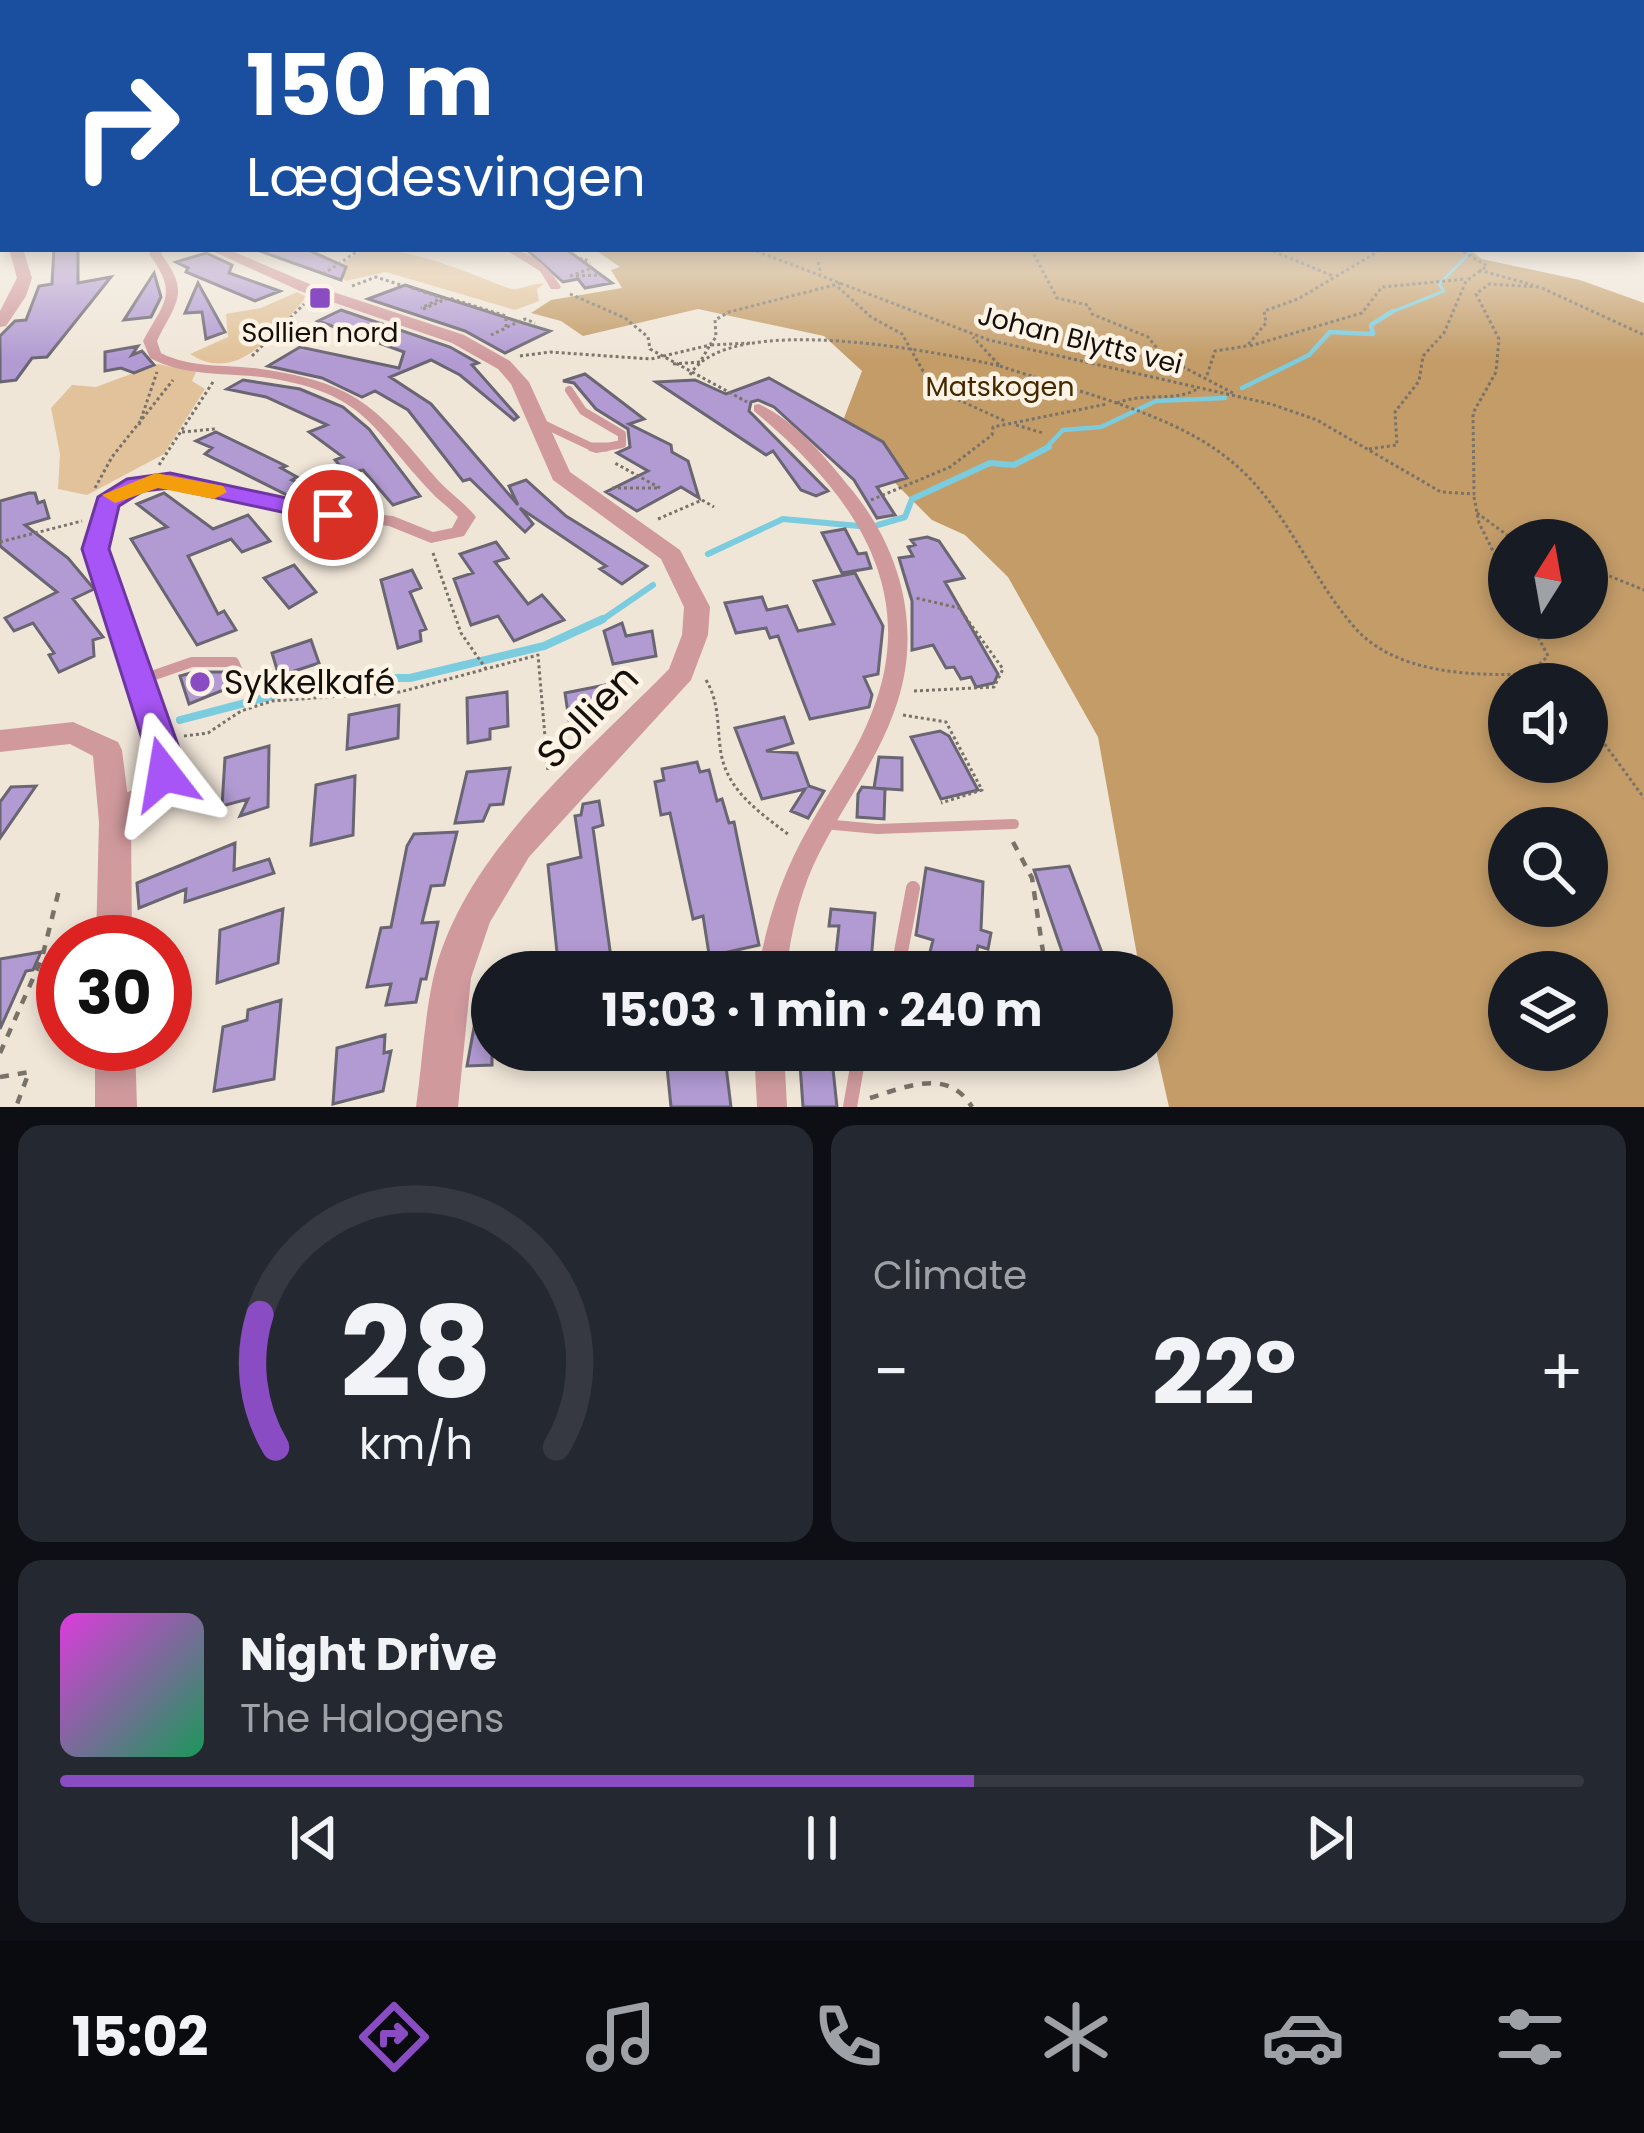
<!DOCTYPE html>
<html lang="en">
<head>
<meta charset="utf-8">
<style>
  body { margin:0; font-family:Poppins,sans-serif; background:#242831; color:#f1f3f6; height:100vh; display:flex; flex-direction:column; font-size:45px; white-space:nowrap }
  * { box-sizing:border-box; margin:0 }
  p { font-size:39px; color:#9ea1a6 }
  .icon { flex:none; width:66px; height:66px; fill:none; stroke:currentColor; stroke-width:2; stroke-linecap:round; stroke-linejoin:round }
  .map { position:relative; height:1107px; overflow:hidden }
  .panel { display:flex; flex-direction:column; gap:18px; padding:18px; background:#0d0f14; flex:1 }
  .panel>* { flex:none }
  .top-card { position:absolute; left:0px; top:0px; width:1644px; height:252px; box-shadow:0 6px 18px #0003; background:#1a4fa0; color:#fff; overflow:hidden }
  .needle { width:78px; rotate:11deg }
  .tools { position:absolute; left:1488px; top:519px; display:grid; gap:24px }
  .tools a { display:grid; place-items:center; width:120px; height:120px; border-radius:50%; background:#171b24; box-shadow:0 6px 18px #0003; font-size:60px }
  .speed { position:absolute; left:36px; top:915px; display:flex; gap:24px; font-size:60px; font-weight:700; text-align:center }
  .speed>* { display:grid; place-content:center; width:156px; height:156px; border-radius:50%; background:#171b24; box-shadow:0 6px 18px #0003; line-height:1 }
  .speed .limit { border:18px solid #d22; background:#fff; color:#111 }
  .pin { position:absolute; display:grid; place-items:center; width:102px; height:102px; color:#fff; margin:-51px; border:6px solid #fff; border-radius:50%; box-shadow:0 3px 12px #0007 }
  .me { position:absolute; width:132px; margin:-66px; rotate:346deg; stroke-linejoin:round; filter:drop-shadow(0 0 9px #0008) }
  .turn { display:flex; align-items:center; gap:42px; height:252px; padding:0 48px; font-size:54px }
  .turn .icon { width:156px; height:156px; stroke-width:2.5 }
  .turn b { display:block; font-size:84px; line-height:102px }
  .big { font-size:90px; font-weight:700; line-height:1.1 }
  .panel .widget { flex:1; display:flex; flex-direction:column; justify-content:center; gap:18px; min-width:0; padding:0 42px; border-radius:24px; background:#242831 }
  .panel .dial { align-items:center; gap:0 }
  .dial svg { height:312px; overflow:visible; fill:none; stroke:#363941; stroke-width:7; stroke-linecap:round; text-anchor:middle }
  .dial text { fill:#f1f3f6; stroke:none }
  .song { display:flex; align-items:center; gap:36px }
  .cover { width:144px; height:144px; border-radius:18px; background:linear-gradient(135deg,hsl(300 70% 55%),hsl(150 70% 35%)) }
  .played { height:12px; border-radius:6px; background:linear-gradient(90deg,#8a4cc2 60%,#363941 60%) }
  .keys { display:flex; justify-content:space-around; direction:ltr }
  .heat { display:flex; justify-content:space-between; align-items:center; font-size:66px; direction:ltr }
  .panel .tiles { flex:1; display:grid; gap:18px; grid-template-columns:1fr 1fr }
  .widget:last-child { grid-column:span 2 }
  .trip { position:absolute; left:471px; top:951px; width:702px; height:120px; border-radius:60px; background:#171b24; box-shadow:0 6px 18px #0003; font-weight:700; line-height:120px; text-align:center }
  .menu { display:flex; height:192px; justify-content:space-around; align-items:center; background:#090b0e; color:#9ea1a6 }
  .menu .icon { width:84px; height:84px }
  .menu .selected { color:#8a4cc2 }
  .menu b { font-size:54px; color:#f1f3f6 }
  .map>svg:first-child { display:block }
</style>
</head>
<body>
<div class="map">
<svg width="1644" height="1107" viewBox="0 0 1644 1107">
  <rect width="100%" height="100%" fill="#f0e6d8"/>
  <path fill="#e1c29a" d="M364,249C417,249 463,271 508,288C520,292 532,282 544,284L537,289L539,301L515,310L386,272L346,281L334,269Z
    M297,292L305,296L303,301C274,333 237,385 190,354L228,337L226,314L261,308Z
    M158,364L196,372L192,381L205,389L164,454L87,495L58,489L60,454L51,408L72,385L96,387Z"/>
  <path fill="#c39c68" fill-rule="evenodd" d="M594,249H1469L1482,259L1580,280L1644,303V1107H1169L1152,1032V972H1140L1098,737L1008,577L965,535L932,520L884,472L844,418L862,371L824,336L698,309L583,336L561,321L531,313L551,300L622,288L611,270L620,267ZM1509,540H1587V618H1509ZM1509,684H1587V762H1509ZM1509,828H1587V906H1509ZM1509,972H1587V1050H1509Z"/>
  <g fill="none" stroke-linecap="round" stroke-linejoin="round">
    <path stroke="#7accde" stroke-width="3" d="M1387,314L1444,291L1439,284L1470,253L1465,249"/>
    <path stroke="#7accde" stroke-width="4.5" d="M1242,388L1309,355L1330,332L1373,334L1371,325L1393,311
      M1044,450L1063,430L1101,427L1156,401L1225,398"/>
    <path stroke="#7accde" stroke-width="6" d="M878,525L905,517L912,499L990,463L1014,465L1049,447
      M708,554L783,519L859,526
      M599,622L653,585"/>
    <path stroke="#7accde" stroke-width="8" d="M180,720L341,678H410L544,646L603,619"/>
  </g>
  <path fill="#b29bd3" stroke="#6a6572" stroke-width="3" d="M54,249H78V283L111,277L47,357L32,358L16,380L0,382V336L15,321L26,320L39,286L52,284Z
    M254,249H306L346,267L341,280Z
    M526,249H566L612,283L585,288L578,279L563,282Z
    M206,253L232,265L229,273L280,291L255,301L186,272L188,268L176,262Z
    M154,273L161,297L151,317L124,320Z
    M198,283L225,332L206,339L202,312L185,313Z
    M405,285L520,322L550,331L505,353L465,331L368,299Z
    M341,310L450,347L478,363L472,365L518,417L514,420L460,375L431,360L390,377L431,404L518,505L509,486L526,480L566,516L647,566L622,584L600,569L606,566L520,508L533,524L525,532L470,479L463,481L408,410L375,391L362,397L322,378L268,366L300,347L399,368L404,352L318,321Z
    M138,346L132,355L142,351L154,365L134,373L121,368L105,371V352Z
    M585,374L644,419L629,424L671,445L672,452L688,461L699,498L681,487L637,511L606,492L648,471L617,453L630,447L628,429L596,409L574,383L563,381Z
    M769,378L883,442L907,478L877,487L895,515L877,518L854,480L774,407L758,400L751,402L749,411L828,491L816,496L801,490L773,451L766,455L656,382L695,380L726,394Z
    M243,380L300,389L343,407L369,429L420,496L393,505L363,470L347,474L335,460L343,457L309,432L327,425L266,397L227,389Z
    M216,432L286,466L281,468L297,477L292,480L334,499L331,505L297,500L205,454L212,448L196,441Z
    M29,493H35L38,503L44,501L49,518L25,525L68,558L94,589L73,599L103,637L93,640L94,656L59,672L49,655L54,653L33,623L14,631L5,618L57,592L0,546V501Z
    M164,493L213,529L248,515L270,541L242,552L231,539L188,556L218,614L224,611L236,630L197,645L131,539L167,527L137,504Z
    M845,529L858,554L866,553L871,568L842,573L822,533Z
    M927,537L939,541L964,578L945,582L998,674L994,683L976,687L971,677L961,679L954,667L946,668L933,645L912,650V601L899,558L913,556L908,547L915,545L911,540Z
    M496,542L508,558L495,562L528,604L542,595L564,620L514,641L498,616L471,625L454,579L473,573L460,554Z
    M294,565L316,592L289,608L264,578Z
    M412,570L421,588L410,592L426,629L420,631L421,641L398,648L381,580Z
    M855,573L883,626L878,674L864,677L872,695L869,707L810,719L778,636L770,638L766,628L736,633L725,603L762,597L767,610L787,606L798,631L834,624L814,581Z
    M622,623L626,636L652,631L656,656L613,664L604,631Z
    M311,640L319,663L279,676L272,653Z
    M194,672H225L231,687L189,704L180,676Z
    M605,685L610,712L569,720L565,693Z
    M507,692L508,726L490,729V739L468,743L467,698Z
    M399,705L398,738L347,749L349,715Z
    M784,717L793,743L766,751L797,753L809,786L824,791L808,818L791,811L805,789L762,799L735,728Z
    M940,731L949,736L978,790L941,799L911,737Z
    M269,746L268,807L240,816L248,799L222,806L225,758Z
    M879,757L902,758V790L874,788L885,789L884,819L857,817L858,794L862,787L874,788Z
    M697,762L700,772L709,770L717,801L722,799L729,823L734,822L759,945L715,955L718,972H661L660,964L709,954L703,916L693,919L670,813L661,815L655,782L664,780L662,769Z
    M510,768L503,804L490,805L483,821L455,823L467,772Z
    M355,776L353,835L311,845L316,785Z
    M36,786L0,838V802L11,787Z
    M599,801L603,825L593,828L613,972H559L548,865L581,857L575,816L581,815L583,804Z
    M457,832L444,885L431,886L422,923L438,922L426,979H421L416,1002L386,1005L391,984L367,987L381,928L391,927L407,846L414,834Z
    M235,843L234,870L269,859L274,873L185,902L186,889L139,908L137,883Z
    M1069,866L1104,958L1096,959L1101,972H1069L1034,870Z
    M926,868L983,882L981,930L991,933L988,949L978,946L973,969L929,956L933,940L916,935Z
    M283,909L278,963L217,983L220,930Z
    M831,909L875,913L871,962H865L864,972H834L839,926H829Z
    M41,952L33,970L26,971L0,1029V959Z
    M281,1000L274,1079L214,1091L223,1027L247,1020L248,1010Z
    M492,1007V1065L467,1066L477,1011Z
    M385,1035L384,1053L391,1051L383,1091L333,1104L337,1048Z
    M677,1050H724L731,1107H671L666,1057L677,1055Z
    M799,1050H831L837,1107H803Z"/>
  <g fill="none" stroke-linecap="round" stroke-linejoin="round">
    <path stroke="#787269" stroke-width="3" stroke-dasharray="3 3" stroke-linecap="butt" d="M565,249L573,255
      M751,249L989,340L1271,404L1317,420L1441,492L1474,494L1473,413L1496,372L1499,339L1476,294L1489,284L1539,287
      M1031,249L1057,298L1088,305L1092,314L1148,337L1164,357L1233,393
      M1268,249L1333,276
      M585,259L590,263
      M818,262L821,274
      M1479,270L1533,285
      M323,274L361,249
      M570,276L592,268L579,257
      M576,276L598,275
      M352,286L376,277L401,285
      M838,287L871,317L902,334L923,371L948,395L1007,422
      M412,288L442,298L421,308
      M1542,288L1644,335
      M570,294L625,318L648,337L650,349L747,402
      M423,309L449,298L506,316V328L491,335
      M507,327L525,319L535,323
      M1250,346L1362,313L1382,287L1466,279
      M252,356L304,304
      M520,356L550,352L651,359L710,345L716,337L715,320L729,312L842,283
      M673,364L700,362L710,345L750,343
      M1000,366C1068,389 1165,411 1222,454C1285,500 1307,574 1356,629C1397,674 1473,676 1529,674L1548,656L1528,618
      M690,375C728,310 939,352 1000,366L973,337
      M1207,375L1215,351L1247,346L1266,323L1264,311L1298,299L1382,249
      M1117,403C1144,392 1177,402 1197,389
      M139,425L157,372
      M1016,425L1043,433
      M182,432L215,429
      M1369,449L1397,445L1395,412L1419,381L1423,356L1444,333L1466,281L1487,266L1459,249
      M159,465L213,382
      M95,488L112,457L173,380
      M612,488H660L613,462
      M1474,497L1479,523L1509,583
      M871,500L950,467L992,435L993,427L1107,404
      M1477,513L1514,540
      M658,519L702,500L714,507
      M0,542L82,521
      M433,553L461,633L486,669
      M1587,567L1644,590
      M1529,674L1542,684
      M706,680C719,702 717,722 720,746C724,789 758,811 789,835
      M914,691L994,687L1003,669L959,608L916,598
      M903,715L946,722L982,790L941,803
      M1587,720L1644,798
      M184,736L208,733L241,711L272,701L400,692L538,655L548,772"/>
    <path stroke="#787269" stroke-width="4.5" stroke-dasharray="9 9" stroke-linecap="butt" d="M1013,842L1032,878L1046,972
      M0,1053L42,958L60,886
      M0,1077L29,1072L16,1107
      M870,1098C906,1087 948,1067 972,1107"/>
    <path stroke="#d09a9d" stroke-width="8" d="M537,421L596,449L622,444V434L583,411L569,390"/>
    <path stroke="#d09a9d" stroke-width="9" d="M592,447H606"/>
    <path stroke="#d09a9d" stroke-width="10" d="M140,680L192,662H234L243,683
      M824,824L877,829L1014,824"/>
    <path stroke="#d09a9d" stroke-width="14" d="M888,972L900,957L913,888
      M850,1107L860,1050"/>
    <path fill="#d09a9d" fill-rule="evenodd" d="M153,249H163L161,254C191,293 176,302 157,341L161,353C192,369 227,364 261,369C357,383 376,407 436,478C448,492 464,502 476,517L464,536L431,543L389,526L303,517L169,485L140,488L119,501L104,549L178,764L154,802L113,818L105,815L101,808L105,801L138,788L155,763L86,549L105,494L130,481L169,475L303,507L393,516L433,532L452,528L458,517C450,508 439,501 431,492C371,428 366,394 269,378C229,372 187,378 150,358L143,341C164,302 179,294 149,254Z
      M504,249C530,249 548,266 561,287L559,289H551L540,271Z
      M759,404C795,420 827,459 852,490C904,554 923,635 894,712C874,767 837,814 813,866C798,900 791,935 786,972H758C767,919 783,872 810,825C831,788 857,752 872,712C922,586 848,489 754,411V405Z
      M754,1050H784L787,1107H757Z"/>
    <path fill="#d09a9d" fill-rule="evenodd" d="M0,233H3V242H0Z
      M9,249H23L32,278L26,296L6,326L0,327V311L17,278Z
      M208,249H227L312,285L464,335L510,361L529,382L570,472L680,550L710,607L708,635L691,680L529,857L490,922L471,978L458,1107H416C422,1065 424,1021 433,979C462,854 583,757 669,669L682,635L684,607L661,559L553,480L511,384L498,369L452,343L300,291Z
      M73,722L118,742L122,750L131,822L132,942H96L99,822L93,756L70,744L0,752V730Z
      M95,1044H135L137,1107H95Z"/>
  </g>
  <linearGradient id="sky" x2="0" y2="1"><stop stop-color="#7cbee4"/><stop offset="0.57" stop-color="#f8f4ed"/><stop offset="1" stop-color="#f8f4ed" stop-opacity="0"/></linearGradient>
  <rect width="1644" height="359" fill="url(#sky)"/>
  <path fill="#a855f7" stroke="#6d37a1" stroke-width="3" d="M170,473L333,508L346,515L333,523L170,488L143,491L119,506L109,549L179,748L181,774L176,784H151L145,748L82,549L98,497L127,479Z"/>
  <path fill="#f59e0b" d="M156,473L223,486L227,492L214,499L158,488L115,503L102,495Z"/>
  <g fill="#8a4cc2" stroke="#fef3e5" stroke-width="4.5">
    <rect x="308" y="286" width="24" height="24" rx="6"/>
    <circle cx="200" cy="682" r="12"/>
  </g>
  <g text-anchor="middle" stroke-width="9" stroke-linejoin="round" paint-order="stroke">
    <g font-size="27" fill="#13100b" stroke="#fef3e5">
      <text x="320" y="342">Sollien nord</text>
    </g>
    <g font-size="27" fill="#13100b" stroke="#fef3e5">
      <text transform="translate(1080 340) rotate(14)" y="9">Johan Blytts vei</text>
    </g>
    <g font-size="27" fill="#442900" stroke="#fef3e5">
      <text x="1000" y="396">Matskogen</text>
    </g>
    <g font-size="33" fill="#13100b" stroke="#fef3e5" text-anchor="start">
      <text x="224" y="694">Sykkelkafé</text>
    </g>
    <g font-size="39" fill="#13100b" stroke="#fef3e5">
      <text transform="translate(587 716) rotate(-46)" y="14">Sollien</text>
    </g>
  </g>
</svg>
<div class="tools">
<a><svg class="needle" viewBox="-14 -14 28 28"><path d="M0-13l5 13h-10z" fill="#e53935"/><path d="M0 13l5-13h-10z" fill="#9ea1a6"/></svg></a>
<a><svg class="icon" aria-label="sound" viewBox="0 0 24 24"><path d="M4 9h4l5-4v14l-5-4H4zM17 9q2 3 0 6"/></svg></a>
<a><svg class="icon" aria-label="search" viewBox="0 0 24 24"><circle cx="10" cy="10" r="6"/><path d="M15 15l6 6"/></svg></a>
<a><svg class="icon" aria-label="layers" viewBox="0 0 24 24"><path d="M12 4l9 5-9 5-9-5zM3 14l9 5 9-5"/></svg></a>
</div>
<div class="speed"><div class="limit">30</div></div>
<div class="pin" style="left:333px;top:515px;background:#d93025"><svg class="icon" aria-label="arrive" viewBox="0 0 24 24"><path d="M6 21V4h12l-3 4 3 4H6"/></svg></div>
<svg class="me" style="left:164px;top:774px" viewBox="-20 -20 40 40"><path d="M0-17L14 15 0 8-14 15z" fill="#a855f7" stroke="#fff" stroke-width="4"/></svg>
<div class="trip">15:03 · 1 min · 240 m</div>
<div class="top-card">
<div class="turn"><svg class="icon" aria-label="right" viewBox="0 0 24 24"><path d="M7 20v-9h11M14 6l5 5-5 5"/></svg><div><b>150 m</b>Lægdesvingen</div></div>
</div>
</div>
<section class="panel">
<div class="tiles">
<div class="widget dial"><svg viewBox="0 0 100 80">
<path d="M14 69A42 42 0 1 1 86 69"/>
<path d="M14 69A42 42 0 0 1 10 35" stroke="#8a4cc2"/>
<text x="50" y="56" font-size="32" font-weight="700">28</text>
<text x="50" y="72" font-size="11">km/h</text>
</svg></div>
<div class="widget"><p>Climate</p>
<div class="heat"><a>−</a><b class="big">22°</b><a>+</a></div>
</div>
<div class="widget">
<div class="song"><i class="cover"></i><div><b>Night Drive</b><p>The Halogens</p></div></div>
<div class="played"></div>
<div class="keys"><svg class="icon" aria-label="previous" viewBox="0 0 24 24"><path d="M18 5L8 12l10 7zM5 5v14"/></svg><svg class="icon" aria-label="pause" viewBox="0 0 24 24"><path d="M8 5v14M16 5v14"/></svg><svg class="icon" aria-label="next" viewBox="0 0 24 24"><path d="M6 5l10 7-10 7zM19 5v14"/></svg></div>
</div>
</div>
</section>
<nav class="menu">
<b>15:02</b>
<svg class="icon selected" aria-label="directions" viewBox="0 0 24 24"><path d="M12 3l9 9-9 9-9-9zM9 14v-3h6M13 9l2 2-2 2"/></svg>
<svg class="icon" aria-label="music" viewBox="0 0 24 24"><path d="M9 18V5l10-2v13"/><circle cx="6" cy="18" r="3"/><circle cx="16" cy="16" r="3"/></svg>
<svg class="icon" aria-label="phone" viewBox="0 0 24 24"><path d="M5 4h4l2 5-3 2q2 4 5 5l2-3 5 2v4C11 20 4 13 5 4z"/></svg>
<svg class="icon" aria-label="climate" viewBox="0 0 24 24"><path d="M12 3v18M4 7l16 10M4 17L20 7"/></svg>
<svg class="icon" aria-label="car" viewBox="0 0 24 24"><path d="M5 17H2v-5l4-1 3-4h7l3 4 3 1v5h-3M9 17h6M6 11h13"/><circle cx="7" cy="17" r="2"/><circle cx="17" cy="17" r="2"/></svg>
<svg class="icon" aria-label="filters" viewBox="0 0 24 24"><path d="M4 7h16M4 17h16"/><circle cx="9" cy="7" r="2"/><circle cx="15" cy="17" r="2"/></svg>
</nav>
</body>
</html>
